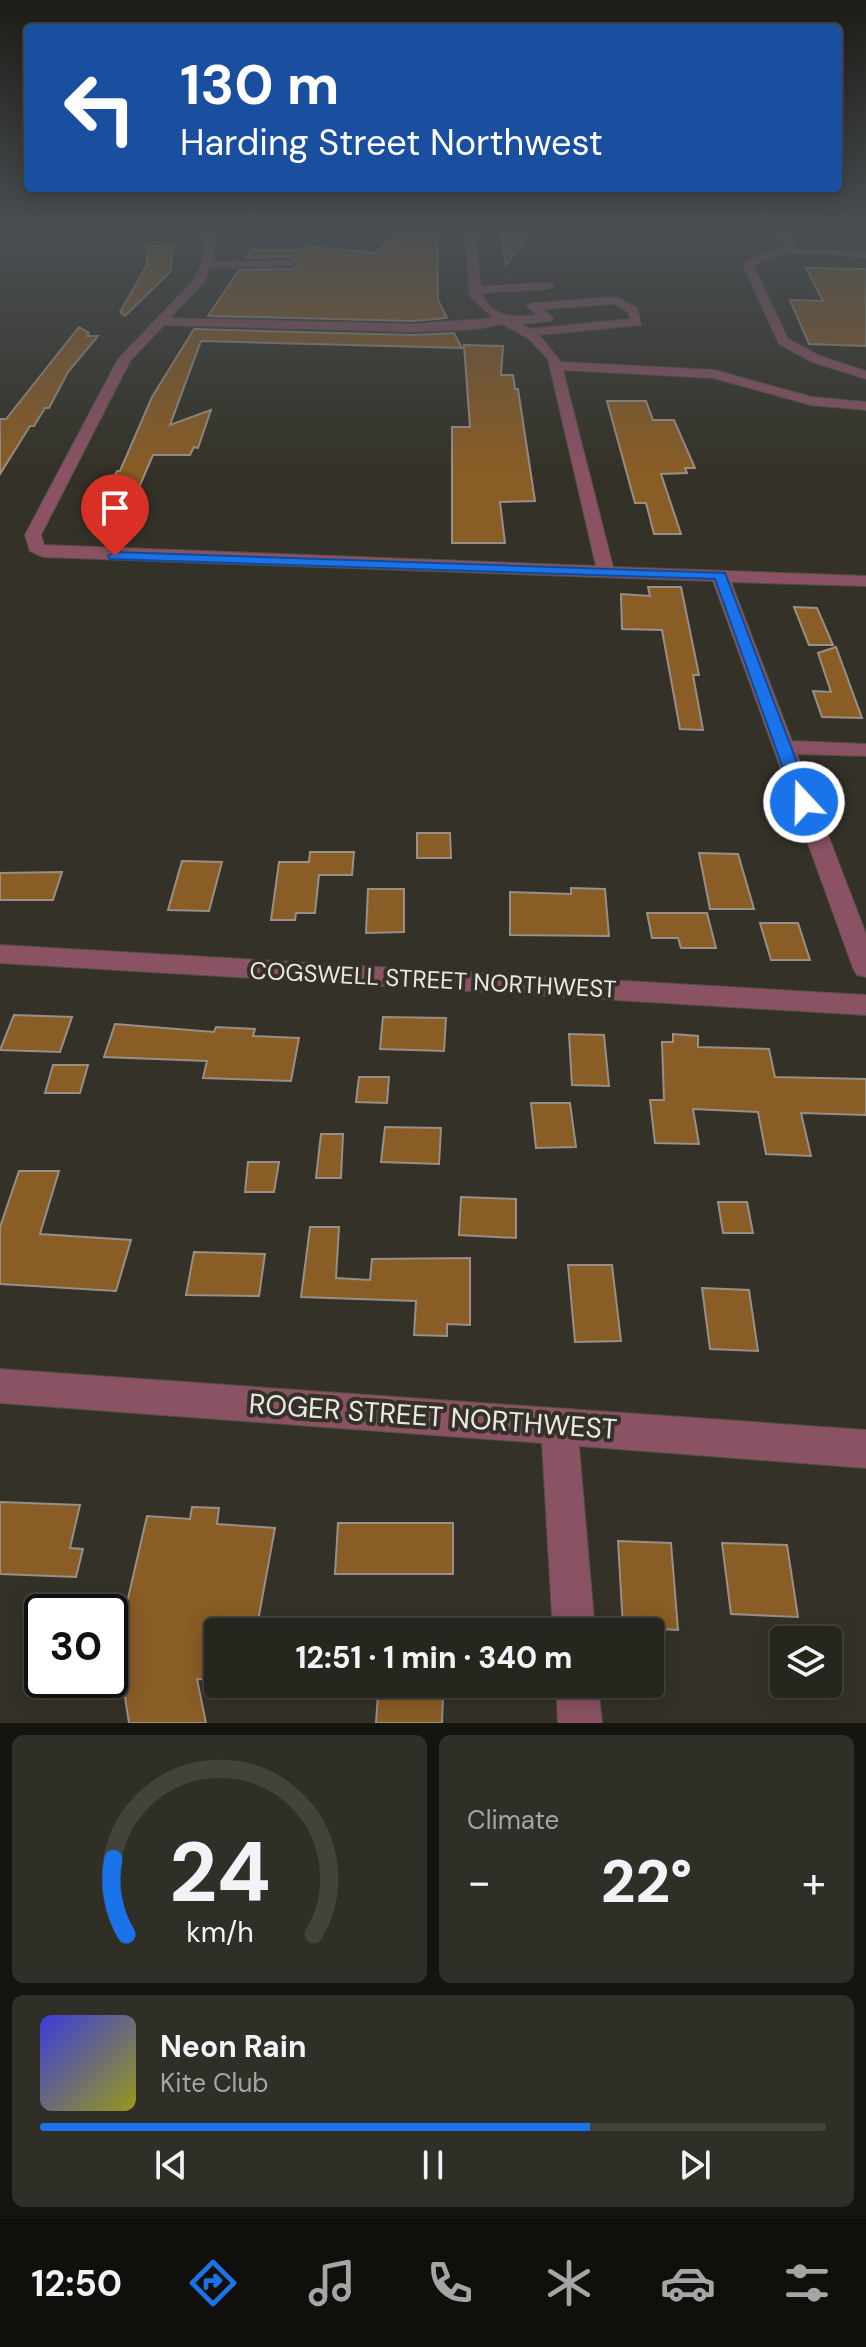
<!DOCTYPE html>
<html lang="en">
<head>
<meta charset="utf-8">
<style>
  body { margin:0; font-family:"DM Sans",sans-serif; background:#2f2e27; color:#f1f3f6; height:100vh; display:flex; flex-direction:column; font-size:30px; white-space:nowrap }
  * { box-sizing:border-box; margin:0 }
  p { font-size:26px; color:#a4a5a4 }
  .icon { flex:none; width:44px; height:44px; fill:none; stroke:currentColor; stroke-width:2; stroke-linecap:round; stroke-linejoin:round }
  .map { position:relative; height:1723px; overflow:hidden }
  .drawer { display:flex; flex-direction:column; gap:12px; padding:12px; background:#151510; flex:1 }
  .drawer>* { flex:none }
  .top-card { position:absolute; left:24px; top:24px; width:818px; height:168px; border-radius:8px; box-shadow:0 4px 20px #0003,0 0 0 2px #43433c; background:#1a4fa0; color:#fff; overflow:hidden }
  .buttons { position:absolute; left:770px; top:1626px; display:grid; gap:16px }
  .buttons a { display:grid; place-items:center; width:72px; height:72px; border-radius:8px; background:#27261e; box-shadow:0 4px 20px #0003,0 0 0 2px #43433c; font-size:40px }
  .speed { position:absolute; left:24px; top:1594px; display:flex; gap:16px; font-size:40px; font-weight:700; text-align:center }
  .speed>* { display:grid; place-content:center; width:104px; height:104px; border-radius:50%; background:#27261e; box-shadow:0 4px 20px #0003,0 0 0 2px #43433c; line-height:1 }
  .speed .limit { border:4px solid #111; border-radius:12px; background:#fff; color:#111 }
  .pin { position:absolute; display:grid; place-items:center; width:68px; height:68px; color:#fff; margin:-82px -34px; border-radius:50% 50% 50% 0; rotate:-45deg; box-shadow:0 0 8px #0007 }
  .pin .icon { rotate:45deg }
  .me { position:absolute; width:88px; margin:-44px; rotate:339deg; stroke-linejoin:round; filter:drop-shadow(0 0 6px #0008) }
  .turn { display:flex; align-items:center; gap:28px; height:168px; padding:0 24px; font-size:36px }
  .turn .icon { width:104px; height:104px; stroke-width:2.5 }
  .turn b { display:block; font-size:56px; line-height:68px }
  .big { font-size:60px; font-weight:800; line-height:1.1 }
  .drawer .card { flex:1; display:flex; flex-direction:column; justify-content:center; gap:12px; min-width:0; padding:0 28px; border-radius:12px; background:#2f2e27 }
  .drawer .dial { align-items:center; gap:0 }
  .dial svg { height:208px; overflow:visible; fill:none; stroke:#43433c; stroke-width:7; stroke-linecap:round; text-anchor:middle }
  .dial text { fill:#f1f3f6; stroke:none }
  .song { display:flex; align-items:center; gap:24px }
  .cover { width:96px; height:96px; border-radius:12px; background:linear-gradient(135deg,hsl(240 70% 55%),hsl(60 70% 35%)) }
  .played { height:8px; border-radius:4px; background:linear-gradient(90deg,#1a73e8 70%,#43433c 70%) }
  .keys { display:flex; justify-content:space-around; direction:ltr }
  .heat { display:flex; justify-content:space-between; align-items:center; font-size:44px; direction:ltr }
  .drawer .tiles { flex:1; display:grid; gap:12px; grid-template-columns:1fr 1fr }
  .card:last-child { grid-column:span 2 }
  .trip { position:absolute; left:204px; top:1618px; width:460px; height:80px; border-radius:8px; background:#27261e; box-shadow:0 4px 20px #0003,0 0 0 2px #43433c; font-weight:800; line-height:80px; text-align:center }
  .dock { display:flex; height:128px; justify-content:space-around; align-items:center; background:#100f0c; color:#a4a5a4 }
  .dock .icon { width:56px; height:56px }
  .dock .current { color:#1a73e8 }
  .dock b { font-size:36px; color:#f1f3f6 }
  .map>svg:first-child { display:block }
</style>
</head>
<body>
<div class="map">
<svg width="866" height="1723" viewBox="0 0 866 1723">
  <rect width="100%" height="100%" fill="#343228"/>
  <path fill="#8a5c26" stroke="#988f86" stroke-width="2" d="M500,229H533L506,265Z
    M409,232L437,236L438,300L447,318L413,321L208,316L239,270L292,269L300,264L292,257L246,258L251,250H299L305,246L376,253L387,241H394Z
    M172,245L171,271L125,316L120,312L147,265L148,246Z
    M806,268L866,269V346L809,344L790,300L823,301Z
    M79,327L89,333L87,336H98L68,372L49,408H45L34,426H30L0,474V419H6Z
    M194,329L413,335L454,333L462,348L201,341L170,425L211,410L198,448L194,447L190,455H153L124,522L92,523L117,471H120L152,397Z
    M464,345L503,346L501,375H513L515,389H518L535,501L500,502L505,543H452V427H470Z
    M607,401H646L653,420H674L695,468H685L687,473L661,474L681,534H654L646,503H635Z
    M648,587H681L699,675H693L703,730L680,729L662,630L622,629L621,594L650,596Z
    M794,607L817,608L833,645H809Z
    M836,647L862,718L822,717L813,691L831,692L818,653Z
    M417,833H450L451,858H417Z
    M310,852H354L352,875H319L315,913H296L295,920H271L279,862H309Z
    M699,853L738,854L754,909H710Z
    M182,861L222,862L209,911L168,910Z
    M62,872L53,900H0V873Z
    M571,888L605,889L609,936L510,935V892L571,894Z
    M368,889H404V932L366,933Z
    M647,913H707L716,948H681L678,938H652Z
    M760,923H798L810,960H771Z
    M14,1015L72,1017L60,1052L0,1050Z
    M383,1017L446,1018L444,1051L380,1049Z
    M115,1024L214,1032L216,1027L255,1029L253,1036L299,1038L291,1081L203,1078L207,1061L104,1057Z
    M569,1034L604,1035L609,1086L572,1085Z
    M673,1034L698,1036V1047L769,1049L775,1077L866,1079V1115L801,1113L811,1156L766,1154L758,1112L693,1109L699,1144L655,1143L650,1100H664L662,1042H673Z
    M53,1065H88L80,1093H45Z
    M359,1077H389L387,1103L356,1102Z
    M531,1103H570L576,1147L536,1148Z
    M385,1127L441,1128L439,1164L381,1162Z
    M321,1134H343L341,1178H316Z
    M248,1162H279L274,1192H245Z
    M19,1171H59L40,1234L131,1240L116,1291L0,1284V1227Z
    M461,1197L516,1199V1238L459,1235Z
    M718,1202H747L753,1233H723Z
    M310,1227H339L336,1278L370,1280L372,1259L470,1258V1325L447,1324V1336L414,1335L416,1301L301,1297Z
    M194,1252L265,1254L259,1296L186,1295Z
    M568,1265H612L621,1341L575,1342Z
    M702,1288L749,1290L758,1351L710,1349Z
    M0,1502L80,1505L70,1548L83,1549L76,1577L0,1574Z
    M192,1507L219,1508L217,1524L275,1528L256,1632H218V1680L197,1679L206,1723H129L117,1646L147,1516L190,1519Z
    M338,1523H453V1574H335Z
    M618,1541L671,1543L678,1630L623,1627Z
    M722,1543L787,1545L798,1617L731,1614Z
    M378,1694L443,1696L442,1723H376Z"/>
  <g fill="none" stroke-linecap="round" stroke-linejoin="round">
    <defs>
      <path id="minor" d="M196,229H206C213,239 217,250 212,262L292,260L297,263L292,266L210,268L203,283L170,318L413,324L493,318L470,296L465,238L450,229H463L475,237L481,286L548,283L554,286L548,289L481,293C493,318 513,318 537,315L527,306L533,303L617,297L637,308L641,325L539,335L561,362L714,370L812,397L866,402V410L811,405L713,378L563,370L613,567L866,576V586L731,582L792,741L866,744V756L797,754L866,934V977L857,975L853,968L713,581L43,557L30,551L25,535L118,359L194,280L205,254L202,238ZM615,304L628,312L630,319L530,329L522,324L551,321L553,318L543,309ZM502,324L529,339L548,359L596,566L44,545L41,535L130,361L164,325L413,332L477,329Z
        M774,229H784L796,246L794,249L866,252V258C832,256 783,245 754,266L788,339L820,356L866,371V379L812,362L779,344L743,265C756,253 774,256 786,246Z
        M0,945L866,995V1015L0,963Z
        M0,1369L866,1430V1468L579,1446L595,1632H553L542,1443L0,1403Z
        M556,1684H598L602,1723H558Z"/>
    </defs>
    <use href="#minor" stroke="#514f46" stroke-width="2"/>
    <use href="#minor" fill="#8a5263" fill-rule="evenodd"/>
  </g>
  <linearGradient id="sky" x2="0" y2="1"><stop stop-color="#1d1c16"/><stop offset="0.49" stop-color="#4a4f53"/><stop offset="1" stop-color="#4a4f53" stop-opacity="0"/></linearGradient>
  <rect width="866" height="470" fill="url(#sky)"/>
  <path fill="#1a73e8" stroke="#114b97" stroke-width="2" d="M115,552L725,573L812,802L804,807L795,802L715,579L110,559L108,556Z"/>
  <g text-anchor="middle" stroke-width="8" stroke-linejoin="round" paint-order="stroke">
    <g font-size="24" fill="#eae8e2" stroke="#343228">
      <text transform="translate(433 980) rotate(3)" y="8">COGSWELL STREET NORTHWEST</text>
    </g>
    <g font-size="28" fill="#eae8e2" stroke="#343228">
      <text transform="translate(433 1416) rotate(4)" y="10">ROGER STREET NORTHWEST</text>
    </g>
  </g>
</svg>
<div class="buttons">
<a><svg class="icon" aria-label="layers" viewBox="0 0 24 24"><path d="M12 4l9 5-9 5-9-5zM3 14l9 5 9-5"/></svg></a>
</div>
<div class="speed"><div class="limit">30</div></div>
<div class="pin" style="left:115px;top:556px;background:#d93025"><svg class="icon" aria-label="arrive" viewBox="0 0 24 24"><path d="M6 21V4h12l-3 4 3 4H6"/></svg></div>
<svg class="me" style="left:804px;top:802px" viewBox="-20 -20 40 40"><circle r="17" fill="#1a73e8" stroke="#fff" stroke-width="3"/><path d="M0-11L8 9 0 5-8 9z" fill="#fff"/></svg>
<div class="trip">12:51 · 1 min · 340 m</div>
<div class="top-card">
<div class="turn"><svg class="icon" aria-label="left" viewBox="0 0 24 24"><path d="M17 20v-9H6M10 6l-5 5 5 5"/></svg><div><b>130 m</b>Harding Street Northwest</div></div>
</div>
</div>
<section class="drawer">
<div class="tiles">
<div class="card dial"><svg viewBox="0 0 100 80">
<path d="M14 69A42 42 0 1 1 86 69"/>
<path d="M14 69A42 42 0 0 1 9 40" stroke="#1a73e8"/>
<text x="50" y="56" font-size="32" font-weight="700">24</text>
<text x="50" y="72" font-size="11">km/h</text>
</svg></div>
<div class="card"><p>Climate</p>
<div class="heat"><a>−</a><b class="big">22°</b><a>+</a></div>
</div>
<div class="card">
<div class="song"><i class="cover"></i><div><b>Neon Rain</b><p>Kite Club</p></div></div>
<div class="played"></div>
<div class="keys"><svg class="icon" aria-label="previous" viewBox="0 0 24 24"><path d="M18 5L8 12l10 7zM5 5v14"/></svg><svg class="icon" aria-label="pause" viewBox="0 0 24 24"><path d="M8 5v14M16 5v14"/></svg><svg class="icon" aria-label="next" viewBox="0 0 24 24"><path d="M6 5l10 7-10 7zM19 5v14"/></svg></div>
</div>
</div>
</section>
<nav class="dock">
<b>12:50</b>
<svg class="icon current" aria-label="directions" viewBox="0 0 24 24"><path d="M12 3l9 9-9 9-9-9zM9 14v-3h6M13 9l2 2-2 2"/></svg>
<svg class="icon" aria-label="music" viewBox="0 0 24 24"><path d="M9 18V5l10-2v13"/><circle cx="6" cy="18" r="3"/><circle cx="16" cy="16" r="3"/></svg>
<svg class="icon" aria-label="phone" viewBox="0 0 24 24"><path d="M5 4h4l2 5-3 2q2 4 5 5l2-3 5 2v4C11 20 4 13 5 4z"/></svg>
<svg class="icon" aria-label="climate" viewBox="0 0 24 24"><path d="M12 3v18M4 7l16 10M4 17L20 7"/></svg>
<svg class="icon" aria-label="car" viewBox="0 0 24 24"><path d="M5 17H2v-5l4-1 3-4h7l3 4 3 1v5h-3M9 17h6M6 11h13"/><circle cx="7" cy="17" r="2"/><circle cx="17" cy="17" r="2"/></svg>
<svg class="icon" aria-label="filters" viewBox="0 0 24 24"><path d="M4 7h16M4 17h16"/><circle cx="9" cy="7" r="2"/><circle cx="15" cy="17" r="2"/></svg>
</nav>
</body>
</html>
